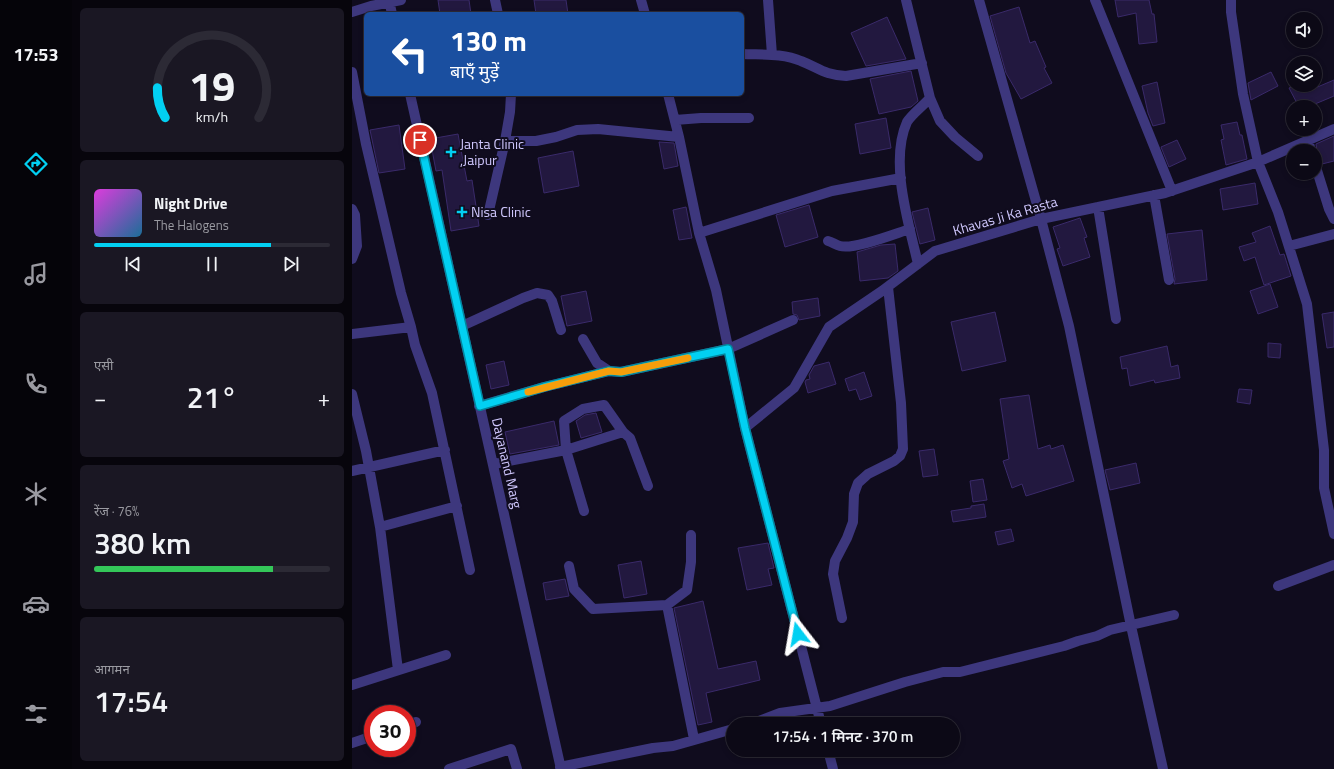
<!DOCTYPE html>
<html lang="hi">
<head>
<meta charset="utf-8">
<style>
  body { margin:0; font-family:"Titillium Web","Noto Sans Devanagari",sans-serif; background:#1a1723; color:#f1f3f6; height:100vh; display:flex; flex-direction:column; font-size:15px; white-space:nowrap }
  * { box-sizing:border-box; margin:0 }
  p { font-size:13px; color:#9a9aa1 }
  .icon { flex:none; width:22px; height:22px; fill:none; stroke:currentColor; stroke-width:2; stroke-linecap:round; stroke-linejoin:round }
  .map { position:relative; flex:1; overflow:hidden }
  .panel { display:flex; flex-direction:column; gap:8px; padding:8px; background:#07050c; width:280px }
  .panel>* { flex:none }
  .hud { position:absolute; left:12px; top:12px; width:380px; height:84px; border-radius:6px; box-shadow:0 2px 6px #0003,0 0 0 1px #2c2a35; background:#1a4fa0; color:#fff; overflow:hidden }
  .controls { position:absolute; left:934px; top:12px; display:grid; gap:8px }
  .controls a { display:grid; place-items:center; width:36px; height:36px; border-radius:50%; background:#0c0916; box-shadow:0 2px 6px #0003,0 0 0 1px #2c2a35; font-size:20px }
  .speed { position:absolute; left:12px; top:705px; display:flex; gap:8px; font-size:20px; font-weight:700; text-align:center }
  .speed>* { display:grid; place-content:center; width:52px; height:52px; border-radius:50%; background:#0c0916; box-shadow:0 2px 6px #0003,0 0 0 1px #2c2a35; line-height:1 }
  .speed .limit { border:6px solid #d22; background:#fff; color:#111 }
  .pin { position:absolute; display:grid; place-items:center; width:34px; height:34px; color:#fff; margin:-17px; border:2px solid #fff; border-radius:50%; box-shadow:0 1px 4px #0007 }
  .me { position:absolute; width:44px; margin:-22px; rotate:346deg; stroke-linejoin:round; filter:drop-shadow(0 0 3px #0008) }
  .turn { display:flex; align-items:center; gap:14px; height:84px; padding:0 20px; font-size:18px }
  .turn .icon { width:52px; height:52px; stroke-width:2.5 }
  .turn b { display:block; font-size:28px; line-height:34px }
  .big { font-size:30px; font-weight:600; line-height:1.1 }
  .panel .tile { flex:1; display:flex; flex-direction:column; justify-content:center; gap:6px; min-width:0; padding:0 14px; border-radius:6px; background:#1a1723 }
  .panel .dial { align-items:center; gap:0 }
  .dial svg { height:104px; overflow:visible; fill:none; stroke:#2c2a35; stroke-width:7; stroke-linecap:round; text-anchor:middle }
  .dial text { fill:#f1f3f6; stroke:none }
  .song { display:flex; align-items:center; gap:12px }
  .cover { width:48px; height:48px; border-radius:6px; background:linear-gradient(135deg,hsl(300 70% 55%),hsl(200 70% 35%)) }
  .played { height:4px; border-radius:2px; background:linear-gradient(90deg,#02d0f2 75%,#2c2a35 75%) }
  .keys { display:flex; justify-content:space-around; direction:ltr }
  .heat { display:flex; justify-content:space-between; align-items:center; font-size:22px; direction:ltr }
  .charge { height:6px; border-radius:3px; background:linear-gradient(90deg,#34c759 76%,#2c2a35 0) }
  .trip { position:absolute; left:374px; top:717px; width:234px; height:40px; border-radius:20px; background:#0c0916; box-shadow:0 2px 6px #0003,0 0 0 1px #2c2a35; font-weight:600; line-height:40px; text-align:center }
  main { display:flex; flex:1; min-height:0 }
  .tab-bar { display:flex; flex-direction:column; width:72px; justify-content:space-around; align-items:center; background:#050409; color:#9a9aa1 }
  .tab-bar .icon { width:28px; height:28px }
  .tab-bar .current { color:#02d0f2 }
  .tab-bar b { font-size:18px; color:#f1f3f6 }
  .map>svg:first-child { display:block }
</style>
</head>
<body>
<main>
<nav class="tab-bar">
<b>17:53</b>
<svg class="icon current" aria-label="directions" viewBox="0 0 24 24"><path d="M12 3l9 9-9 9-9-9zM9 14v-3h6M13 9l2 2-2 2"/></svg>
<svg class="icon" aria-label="music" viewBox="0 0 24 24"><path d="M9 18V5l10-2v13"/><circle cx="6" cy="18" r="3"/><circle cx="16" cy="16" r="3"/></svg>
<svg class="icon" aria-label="phone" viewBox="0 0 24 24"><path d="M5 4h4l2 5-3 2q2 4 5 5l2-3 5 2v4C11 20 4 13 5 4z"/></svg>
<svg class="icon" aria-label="climate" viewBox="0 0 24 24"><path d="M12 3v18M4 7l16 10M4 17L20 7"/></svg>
<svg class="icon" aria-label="car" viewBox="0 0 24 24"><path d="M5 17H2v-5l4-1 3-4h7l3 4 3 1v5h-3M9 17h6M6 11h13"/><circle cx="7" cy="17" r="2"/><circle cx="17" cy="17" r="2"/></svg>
<svg class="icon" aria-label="filters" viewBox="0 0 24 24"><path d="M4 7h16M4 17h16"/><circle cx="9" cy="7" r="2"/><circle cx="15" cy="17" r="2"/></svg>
</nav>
<section class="panel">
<div class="tile dial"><svg viewBox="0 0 100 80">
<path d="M14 69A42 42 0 1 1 86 69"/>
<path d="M14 69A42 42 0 0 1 8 46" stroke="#02d0f2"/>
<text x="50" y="56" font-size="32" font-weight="700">19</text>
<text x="50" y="72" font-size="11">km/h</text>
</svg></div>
<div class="tile">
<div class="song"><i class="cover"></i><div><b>Night Drive</b><p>The Halogens</p></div></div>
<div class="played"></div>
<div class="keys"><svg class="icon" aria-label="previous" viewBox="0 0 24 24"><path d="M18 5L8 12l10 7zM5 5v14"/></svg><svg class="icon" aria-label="pause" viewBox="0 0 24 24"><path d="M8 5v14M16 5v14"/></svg><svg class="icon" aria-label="next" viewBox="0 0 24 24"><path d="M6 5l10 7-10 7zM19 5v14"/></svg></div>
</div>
<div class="tile"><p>एसी</p>
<div class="heat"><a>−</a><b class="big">21°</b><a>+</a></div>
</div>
<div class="tile"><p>रेंज · 76%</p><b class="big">380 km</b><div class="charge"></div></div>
<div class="tile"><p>आगमन</p><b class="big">17:54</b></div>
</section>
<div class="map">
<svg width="982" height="769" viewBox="0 0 982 769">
  <rect width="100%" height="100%" fill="#100c1e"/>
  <path fill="#22183f" stroke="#3a2a6a" d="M86,0H117L119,14H88Z
    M182,0H214L216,14H184Z
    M763,0H797L800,14H802L805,42L787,44L784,13L766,17Z
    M667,7L678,43L683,41L694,67L692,68L700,83L669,99L654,73L638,16Z
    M535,17L554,59L514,66L499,33Z
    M559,71L566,101L559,107L527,114L518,79Z
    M919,72L926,86L899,100L896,83Z
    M982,80V96L963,104L965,107H947L937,88L944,85H953L956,91Z
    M805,82L813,123L801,126L796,113L790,86Z
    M534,118L539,148L508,154L503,124Z
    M885,122L888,135H890L895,159L874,165L869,140L872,139L869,125Z
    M47,125L53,169L27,173L18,130Z
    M106,134L115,181L120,180L127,226L99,231L90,170L84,171L78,139Z
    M982,136V161L970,164L968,160L964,158L965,152L964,144Z
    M825,140L834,159L817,167L809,147Z
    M307,142L322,143L326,166L312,169Z
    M221,151L227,186L192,193L186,158Z
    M903,183L906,204L871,210L868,189Z
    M457,205L466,237L433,247L424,215Z
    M334,207L340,238L327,240L321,210Z
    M576,208L583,240L568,244L560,212Z
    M728,218L735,237L732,238L738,257L711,266L705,249L708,248L701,227Z
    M918,226L928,255L932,254L939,276L912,285L903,257L892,261L887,247L904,242L900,233Z
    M850,230L855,280L822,284L823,279L815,234Z
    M543,244L546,271L536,278L508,281L505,252L529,245Z
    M918,284L926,307L906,314L898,291Z
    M234,291L240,321L215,326L209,296Z
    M466,298L468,316L447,320L445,315L441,314L440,302Z
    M643,312L654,361L610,371L599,322Z
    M982,312V347L975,348L970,314Z
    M916,343L929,344L928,358L916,357Z
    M815,346L819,367L826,365L828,378L803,383L802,380L778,386L775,368L770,369L768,357Z
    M152,361L157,385L139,389L134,365Z
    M477,362L484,384L456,393L453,382L454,380L458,379L457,375L462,366Z
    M512,372L520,396L508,400L504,389L497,391L493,379Z
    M887,389L900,390L898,404L885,402Z
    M677,395L686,449L698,445L699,449L711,445L722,481L674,496L670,484L660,488L651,461L657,459L648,399Z
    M244,413L250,432L229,438L224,421L233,415Z
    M202,421L207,445L158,454L153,432Z
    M582,449L586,475L571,477L567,451Z
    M784,463L788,483L758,490L753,470Z
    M631,479L635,500L621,502L618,481Z
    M632,504L634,517L601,522L599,511L619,508V506Z
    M659,529L662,541L646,545L643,532Z
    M416,543L422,568L416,569L420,585L395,590L386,548Z
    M289,561L295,594L272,598L266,565Z
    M213,579L217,596L194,600L191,583Z
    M351,601L366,669L404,661L408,680L354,693L360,722L346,725L322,608Z"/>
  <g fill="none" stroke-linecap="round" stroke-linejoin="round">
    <path stroke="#3d377d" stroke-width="10" d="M37,0L40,14
      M143,0L146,14
      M289,0L293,14
      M416,0L420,55
      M554,0L578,98L588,121L603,137L626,156
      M627,0L689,219L717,326L779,626L811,769
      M743,0L820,191
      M879,0V12L891,94L906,162L926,212L955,304L972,450V488L982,534
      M0,12L19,6L49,0
      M390,54C409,55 431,53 449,61C467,68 472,75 494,76L570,63
      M0,72L14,144L49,293L59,327
      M58,94L209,769
      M316,94L327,137L347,233L364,290L393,428L469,724
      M323,120L349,118H397
      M956,140L959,151
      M153,141H184L204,137L225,130L246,129L327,137
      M963,164L977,209L982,219
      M802,195L817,280
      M746,207L764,319
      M0,209L3,215L5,246L0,259
      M136,215L153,141L158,112L159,94
      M347,233L480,191L549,178
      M476,241C480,242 484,245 488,246C502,250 542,234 558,229
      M937,246L982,234
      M566,264C557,224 537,162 555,122C559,115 572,105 578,98
      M110,326L171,298L185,293L196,295L200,301L209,330
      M0,334L59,327L63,345L80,393L118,570
      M231,339L245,363L257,371L269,372L376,349L441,320
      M0,394L14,451L28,527L105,506
      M127,406L192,387L257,371
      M393,428L442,388L477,327L530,291L583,251L689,219L813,193L906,162L982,129
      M142,464L214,450L212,421L231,409L252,405L271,432L278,438L296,486
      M0,471L93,450
      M232,511L214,450L271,432
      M28,527L46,670
      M339,535V562L335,590L315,605L342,739
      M217,566L222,589L241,609L315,605
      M926,586L982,565
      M490,618L481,574L483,561L495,538L501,522L502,494L506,483L516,474L542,461L548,456L551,449L549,403L536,287
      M0,685L94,655
      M399,724L428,713L478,706L553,682L591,672H608L712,646L726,641L745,636L758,630L822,615
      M55,725L64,722
      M0,743L21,736
      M476,750L481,769
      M208,767L301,748L321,746L381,729
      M97,769L159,749L165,769"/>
  </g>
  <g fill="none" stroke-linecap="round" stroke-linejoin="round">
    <defs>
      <path id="route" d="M68,140L128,406L192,387L257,371L269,372L376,349L393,428L446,634"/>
    </defs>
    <use href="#route" stroke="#01879d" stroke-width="10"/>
    <use href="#route" stroke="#02d0f2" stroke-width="7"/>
    <path stroke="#f59e0b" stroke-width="7" d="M176,392L257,371L269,372L336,358"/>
  </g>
  <g fill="#02d0f2" stroke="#100c1e" stroke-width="1.5">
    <path d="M97 146h4v4h4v4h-4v4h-4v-4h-4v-4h4z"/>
    <path d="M108 206h4v4h4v4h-4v4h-4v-4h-4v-4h4z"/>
  </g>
  <g text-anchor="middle" stroke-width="4" stroke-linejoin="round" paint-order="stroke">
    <g font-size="14" fill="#d1c9ff" stroke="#100c1e" text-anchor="start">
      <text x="108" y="149">Janta Clinic<tspan x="108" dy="16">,Jaipur</tspan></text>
      <text x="119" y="217">Nisa Clinic</text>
    </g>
    <g font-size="14" fill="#d1c9ff" stroke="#100c1e">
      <text transform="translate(653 216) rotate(-16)" y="5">Khavas Ji Ka Rasta</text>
      <text transform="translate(155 463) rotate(77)" y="5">Dayanand Marg</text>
    </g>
  </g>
</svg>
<div class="controls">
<a><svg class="icon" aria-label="sound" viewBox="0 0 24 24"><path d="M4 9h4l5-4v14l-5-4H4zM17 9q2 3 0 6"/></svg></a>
<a><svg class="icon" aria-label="layers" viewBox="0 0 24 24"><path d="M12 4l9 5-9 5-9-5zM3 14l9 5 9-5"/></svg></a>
<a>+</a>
<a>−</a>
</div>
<div class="speed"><div class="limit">30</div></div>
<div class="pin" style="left:68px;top:140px;background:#d93025"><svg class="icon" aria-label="arrive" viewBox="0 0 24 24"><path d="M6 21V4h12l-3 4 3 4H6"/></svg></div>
<svg class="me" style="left:446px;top:634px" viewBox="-20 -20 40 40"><path d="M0-17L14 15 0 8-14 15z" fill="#02d0f2" stroke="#fff" stroke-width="4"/></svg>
<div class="trip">17:54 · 1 मिनट · 370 m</div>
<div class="hud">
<div class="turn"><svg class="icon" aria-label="left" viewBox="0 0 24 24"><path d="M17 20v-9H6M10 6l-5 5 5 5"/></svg><div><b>130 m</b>बाएँ मुड़ें</div></div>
</div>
</div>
</main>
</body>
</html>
